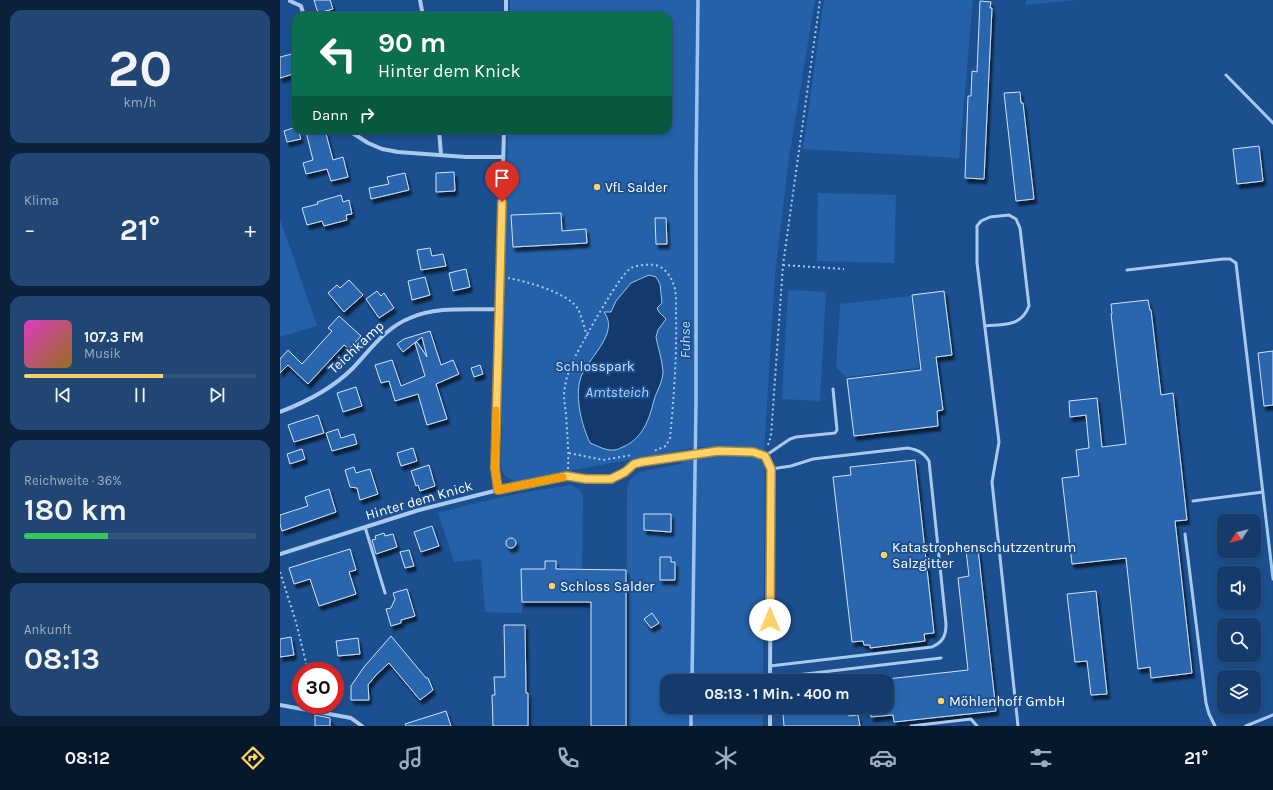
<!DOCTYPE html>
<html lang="de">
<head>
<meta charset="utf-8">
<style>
  body { margin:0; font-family:Karla,sans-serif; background:#214673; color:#f1f3f6; height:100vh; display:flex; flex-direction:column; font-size:15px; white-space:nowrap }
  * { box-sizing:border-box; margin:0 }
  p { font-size:13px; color:#9dadc1 }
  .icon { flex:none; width:22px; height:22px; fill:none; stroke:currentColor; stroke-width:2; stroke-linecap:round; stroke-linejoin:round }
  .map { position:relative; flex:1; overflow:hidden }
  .sheet { display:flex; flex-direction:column; gap:10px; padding:10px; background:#0b203b; width:280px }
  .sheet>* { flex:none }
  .hud { position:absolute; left:12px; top:12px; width:380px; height:122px; border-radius:12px; box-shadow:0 2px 6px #0003,0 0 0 1px #33557e; background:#0b6e4f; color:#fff; overflow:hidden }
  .needle { width:26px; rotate:234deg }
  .controls { position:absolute; left:937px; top:514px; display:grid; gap:8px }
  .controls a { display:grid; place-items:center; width:44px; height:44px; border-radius:8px; background:#143b6b; box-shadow:0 2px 6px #0003,0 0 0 1px #33557e; font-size:20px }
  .speed { position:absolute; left:12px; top:662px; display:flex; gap:8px; font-size:20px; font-weight:700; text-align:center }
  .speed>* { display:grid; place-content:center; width:52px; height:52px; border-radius:50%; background:#143b6b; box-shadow:0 2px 6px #0003,0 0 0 1px #33557e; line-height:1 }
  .speed .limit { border:6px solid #d22; background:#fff; color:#111 }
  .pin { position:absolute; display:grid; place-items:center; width:34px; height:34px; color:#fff; margin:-41px -17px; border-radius:50% 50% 50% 0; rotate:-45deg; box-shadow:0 0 4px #0007 }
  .pin .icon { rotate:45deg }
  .me { position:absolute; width:44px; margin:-22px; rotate:0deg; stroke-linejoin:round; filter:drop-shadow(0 0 3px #0008) }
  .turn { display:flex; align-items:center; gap:14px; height:84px; padding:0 20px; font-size:18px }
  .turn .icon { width:52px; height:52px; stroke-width:2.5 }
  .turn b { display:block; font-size:28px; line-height:34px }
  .then { display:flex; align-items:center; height:38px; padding:0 20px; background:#0003; gap:8px; font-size:15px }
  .big { font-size:30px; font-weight:700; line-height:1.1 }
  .sheet .card { flex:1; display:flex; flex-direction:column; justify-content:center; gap:6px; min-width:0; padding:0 14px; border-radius:12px; background:#214673 }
  .sheet .dial { align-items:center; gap:0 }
  .dial b { font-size:52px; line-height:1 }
  .song { display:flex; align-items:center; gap:12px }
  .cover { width:48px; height:48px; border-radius:6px; background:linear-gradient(135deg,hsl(310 70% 55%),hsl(40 70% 35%)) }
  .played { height:4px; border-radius:2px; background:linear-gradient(90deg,#ffd166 60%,#33557e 60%) }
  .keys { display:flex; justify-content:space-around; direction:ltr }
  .heat { display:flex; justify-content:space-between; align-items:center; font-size:22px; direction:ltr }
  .charge { height:6px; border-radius:3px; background:linear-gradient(90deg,#34c759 36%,#33557e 0) }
  .trip { position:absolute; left:380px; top:674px; width:234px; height:40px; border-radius:12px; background:#143b6b; box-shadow:0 2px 6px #0003,0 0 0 1px #33557e; font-weight:700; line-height:40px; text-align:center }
  .dock { display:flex; height:64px; justify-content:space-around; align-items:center; background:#08182b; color:#9dadc1 }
  .dock .icon { width:28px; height:28px }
  .dock .on { color:#ffd166 }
  .dock b { font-size:18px; color:#f1f3f6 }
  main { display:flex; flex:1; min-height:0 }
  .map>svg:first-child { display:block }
</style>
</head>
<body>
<main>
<section class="sheet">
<div class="card dial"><b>20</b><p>km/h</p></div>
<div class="card"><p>Klima</p>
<div class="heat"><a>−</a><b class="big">21°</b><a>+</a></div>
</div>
<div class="card">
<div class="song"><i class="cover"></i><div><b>107.3 FM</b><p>Musik</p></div></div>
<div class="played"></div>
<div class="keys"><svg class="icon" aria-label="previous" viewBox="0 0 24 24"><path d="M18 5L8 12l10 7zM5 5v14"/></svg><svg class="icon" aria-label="pause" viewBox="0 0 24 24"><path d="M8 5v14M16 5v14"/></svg><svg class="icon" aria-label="next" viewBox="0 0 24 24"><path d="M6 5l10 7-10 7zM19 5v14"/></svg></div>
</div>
<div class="card"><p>Reichweite · 36%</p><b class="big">180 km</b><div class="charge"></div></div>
<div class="card"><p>Ankunft</p><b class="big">08:13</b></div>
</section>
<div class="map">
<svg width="993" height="726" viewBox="0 0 993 726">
  <defs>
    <filter id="shadow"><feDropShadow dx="2.5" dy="4.5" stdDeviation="1" flood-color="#0009"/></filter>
  </defs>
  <rect width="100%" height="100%" fill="#1b4f8f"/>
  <path fill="#2461a8" d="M230,0H535L509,158L495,274L484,453L476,449L419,447L235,481C227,478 223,476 221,467L228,130H388V16H230Z
    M544,0H693L679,158L523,149Z
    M746,0H795L746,5Z
    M538,193L616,195L614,263L537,261Z
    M0,219L37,326L0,337Z
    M508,290L546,292L540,401L502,399Z
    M631,296L639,368L566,377L556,367L560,304Z
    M440,455H458L477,457L485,464L483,681H387V707H483V726H346L347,487L351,479L360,472L400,464L405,459L420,456Z
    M292,485L300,490L303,498L302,569H276L275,561H265V569H242V613L205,612L201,559L174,562L158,513C202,501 246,491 292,485Z"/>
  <path fill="#123a6d" stroke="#9cc4f0" d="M369,275L376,277L380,284L382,303L377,308L379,312L386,319L378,330L376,337C378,348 382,359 383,371C383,382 377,390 374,400C369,420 363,438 343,447C340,448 337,450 334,450C326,451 318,446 310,443C302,426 295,399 300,380C305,360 341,334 324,312H331L336,301L351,283Z"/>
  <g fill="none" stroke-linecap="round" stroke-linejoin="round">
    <path stroke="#9cc4f0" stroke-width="3.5" d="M412,681L416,402V174L418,0
      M411,726V707"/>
  </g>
  <path fill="#2a66ad" stroke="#cfe3fa" filter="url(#shadow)" d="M34,0H50L53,9L38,13Z
    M700,1L711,2L710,8H712L704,179L685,178L688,96H691L692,71L697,72Z
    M12,54L16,73L0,78V57Z
    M740,92L741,103H743L754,199L736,201L724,93Z
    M16,127V130H18L21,139L7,142L4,131Z
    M35,130H45L53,160L63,157L68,177L51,181L47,169L26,174L23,163L33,160L26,132Z
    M979,146L983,181L957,184L953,149Z
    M174,172L175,191L156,192V173Z
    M125,173L129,190L91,199L89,188L109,184L107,177Z
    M61,195L63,202L69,200L72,214L66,215L67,220L44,226L42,221L27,225L22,208L38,204L37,202Z
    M281,213L282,231L306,229L307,243L233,247L231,215Z
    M375,218H386L387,244H376Z
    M150,248L152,256L163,254L166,266L141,270L137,250Z
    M186,269L190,287L173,291L169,273Z
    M145,277L150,295L132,300L128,281Z
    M69,280L83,295L64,312L48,293L57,285L60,288Z
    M97,291L101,296L104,293L114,308L99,318L86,299Z
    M664,291L672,355L656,357L663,410L657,411L658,426L574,436L567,379L641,370L632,295Z
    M868,300L870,310H871L881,395L893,393L907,520L895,521L912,673L871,678L870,667L858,669L846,558L792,564L782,478L799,476L796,450L809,448L806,415L790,417L789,401L817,398L822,447L846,444L831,314H832L831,304Z
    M59,316L81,336L69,349L64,345L28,384L8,365L0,373V359L8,350L22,364L52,331L48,328Z
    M150,331L161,365L173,360L179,374L156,384L167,419L147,425L138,394L115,401L109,381L101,383L95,365L112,360L121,386L145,376L135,343L137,342L147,357L142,337L123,352L117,344L124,339Z
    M993,351V405L984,406L978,353Z
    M200,365L203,374L194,377L191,368Z
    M76,387L82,406L63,412L57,393Z
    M38,415L44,433L14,442L8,425Z
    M58,429L61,438L74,434L77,444L52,451L46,433Z
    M133,448L137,461L121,466L117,453Z
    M22,449L25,459L10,464L7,454Z
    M635,460L654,633L644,634L645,641L590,648V645H584L583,641L572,642L553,477L571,475L570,467Z
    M149,465L155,486L140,491L138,485L136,486L131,471Z
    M74,467L76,473L90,469L98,494L80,500L77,488L70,487L65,470Z
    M49,489L56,512L2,531L0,524V515L28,506L25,497Z
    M364,514H391V532L364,530Z
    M152,526L159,546L141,552L134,532Z
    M104,533L105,536L113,534L117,547L96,554L92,540L96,539L95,536Z
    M226 543a5 5 0 1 1 10 0a5 5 0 1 1-10 0Z
    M70,549L76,570L69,572L76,594L39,606L30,579L14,584L9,568Z
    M698,549L716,711L614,722L613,715L591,717L590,707H607V679L688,670L678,578L689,576L686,550Z
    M129,550L134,566L125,568L120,552Z
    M380,557H391V562H395V580H380Z
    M265,561H276V569L346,570V726H311V602H242L241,569H265Z
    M127,589L135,616L121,620V623L111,626L106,609L111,608L115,599L113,593Z
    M816,591L827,694L811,695L807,661L795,662L787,594Z
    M372,613L379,623L371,628L364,619Z
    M224,625H245L246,693H248V726H213L212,695H215L214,677H225Z
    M111,636L146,678H148L153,690L140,700L109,663L96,675L88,685L89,700H71V686L84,667Z
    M11,637L14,655L0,657V639Z
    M78,638L80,654L58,656L56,641Z
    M568,707L569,716L578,715L580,726H504L503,714Z
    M166,711L171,726H126L125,724Z
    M35,715L50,718V726H35Z"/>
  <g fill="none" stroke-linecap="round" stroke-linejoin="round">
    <path stroke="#a9c9ee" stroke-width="2" stroke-dasharray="2 3" stroke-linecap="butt" d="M503,265L564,269
      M228,278C245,281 289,293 298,309C302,317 304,327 307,336
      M488,445L491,436L503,265L540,0
      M289,453L323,460L352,455
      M288,469C289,450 287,433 286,414C285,405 283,396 285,387C286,376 292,363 297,353C305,338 339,275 351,268C358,265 367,264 375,265C383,266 390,275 393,283C397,292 396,304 396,313C397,355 394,396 390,438L386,446L374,451
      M0,572L16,622L28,671"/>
    <path stroke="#a9c9ee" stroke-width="3" d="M946,75L993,123
      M847,270L943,259H950L956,263L993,579
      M705,326C724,324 741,327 749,306L740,228L736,219L729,215L710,217L701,221L697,226V263L719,442L712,482L738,726
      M485,456L510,439L516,437L555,433L557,430L553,389
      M913,501L983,492
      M85,527L105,593
      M905,534L926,703L929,714L935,726
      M490,666L652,647C663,642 666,636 666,624L649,461C643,452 638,450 628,448L533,459L511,466L491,469
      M490,680L500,677L661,658
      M631,726L691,719L697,726
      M966,726L993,715"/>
    <path stroke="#a9c9ee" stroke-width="4" d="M140,0L143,16
      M10,1L21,6L24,16
      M226,16V0
      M68,130L88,143L102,149L118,152L186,157H223
      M159,130L161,155
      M0,412C26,402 53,388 73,368C91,349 105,328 130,318C157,306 189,310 218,309
      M218,490L215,468L224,130
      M0,554L139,510L218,490L287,476L306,479H331L345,472L354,464L362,462L438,451H473L485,456L491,469L490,681
      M0,705L71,718L82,726
      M490,726V707"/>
  </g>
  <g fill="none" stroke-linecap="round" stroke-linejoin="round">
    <defs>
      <path id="route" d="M222,202L215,468L218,490L287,476L306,479H331L345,472L354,464L362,462L438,451L473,452L485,456L491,469L490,620"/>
    </defs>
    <use href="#route" stroke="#a68842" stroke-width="10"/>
    <use href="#route" stroke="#ffd166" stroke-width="7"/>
    <path stroke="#f59e0b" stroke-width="7" d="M216,410L215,468L218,490L283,477"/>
  </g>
  <g fill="#ffd166" stroke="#1b4f8f" stroke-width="1.5">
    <circle cx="317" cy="187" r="4"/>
    <circle cx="604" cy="555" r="4"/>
    <circle cx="272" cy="586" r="4"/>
    <circle cx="661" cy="701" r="4"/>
  </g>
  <g text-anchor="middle" stroke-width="4" stroke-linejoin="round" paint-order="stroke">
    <g font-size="14" fill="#fff" stroke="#1b4f8f" text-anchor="start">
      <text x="325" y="192">VfL Salder</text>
      <text x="612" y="552">Katastrophenschutzzentrum<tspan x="612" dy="16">Salzgitter</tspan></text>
      <text x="280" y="591">Schloss Salder</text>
      <text x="669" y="706">Möhlenhoff GmbH</text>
    </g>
    <g font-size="14" fill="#fff" stroke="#1b4f8f">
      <text transform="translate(76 347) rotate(-43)" y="5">Teichkamp</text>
      <text transform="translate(139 500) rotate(-16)" y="5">Hinter dem Knick</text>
    </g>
    <g font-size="14" fill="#cfe3fa" stroke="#1b4f8f">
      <text x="315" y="371">Schlosspark</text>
    </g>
    <g font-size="15" font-style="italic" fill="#b5d3f5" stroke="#1b4f8f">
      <text transform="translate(405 340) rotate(-90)" y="5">Fuhse</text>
      <text x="337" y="397">Amtsteich</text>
    </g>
  </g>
</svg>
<div class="controls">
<a><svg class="needle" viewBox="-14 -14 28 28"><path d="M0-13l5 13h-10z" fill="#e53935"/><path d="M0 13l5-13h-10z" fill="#9dadc1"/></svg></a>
<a><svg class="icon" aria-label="sound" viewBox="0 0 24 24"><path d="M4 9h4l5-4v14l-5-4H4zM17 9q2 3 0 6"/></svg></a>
<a><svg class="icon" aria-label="search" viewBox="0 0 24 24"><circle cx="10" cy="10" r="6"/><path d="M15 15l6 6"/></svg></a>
<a><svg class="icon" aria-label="layers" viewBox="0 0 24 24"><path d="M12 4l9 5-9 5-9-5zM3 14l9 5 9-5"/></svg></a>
</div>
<div class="speed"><div class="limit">30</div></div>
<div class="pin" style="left:222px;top:202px;background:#d93025"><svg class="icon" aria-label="arrive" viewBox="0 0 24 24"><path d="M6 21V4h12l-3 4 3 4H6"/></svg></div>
<svg class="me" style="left:490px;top:620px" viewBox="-20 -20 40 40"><circle r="19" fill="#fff"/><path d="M0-13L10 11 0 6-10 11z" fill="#ffd166"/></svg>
<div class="trip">08:13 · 1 Min. · 400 m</div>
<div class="hud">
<div class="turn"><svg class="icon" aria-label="left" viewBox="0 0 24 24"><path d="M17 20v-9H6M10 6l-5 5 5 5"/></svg><div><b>90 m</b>Hinter dem Knick</div></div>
<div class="then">Dann<svg class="icon" aria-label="right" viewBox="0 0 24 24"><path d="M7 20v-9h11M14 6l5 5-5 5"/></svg></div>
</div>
</div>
</main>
<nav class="dock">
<b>08:12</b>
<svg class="icon on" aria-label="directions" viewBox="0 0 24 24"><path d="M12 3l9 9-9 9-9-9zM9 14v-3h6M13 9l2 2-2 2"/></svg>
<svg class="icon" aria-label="music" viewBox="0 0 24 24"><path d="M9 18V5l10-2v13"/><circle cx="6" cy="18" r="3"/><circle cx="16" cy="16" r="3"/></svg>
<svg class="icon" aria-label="phone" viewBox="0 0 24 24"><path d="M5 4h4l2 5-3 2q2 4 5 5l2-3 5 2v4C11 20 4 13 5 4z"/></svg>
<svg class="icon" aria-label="climate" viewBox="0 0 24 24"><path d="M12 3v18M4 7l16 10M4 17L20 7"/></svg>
<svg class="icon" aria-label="car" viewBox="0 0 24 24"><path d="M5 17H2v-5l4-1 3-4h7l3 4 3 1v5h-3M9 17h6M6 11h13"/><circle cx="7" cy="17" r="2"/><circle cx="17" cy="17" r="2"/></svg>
<svg class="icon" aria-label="filters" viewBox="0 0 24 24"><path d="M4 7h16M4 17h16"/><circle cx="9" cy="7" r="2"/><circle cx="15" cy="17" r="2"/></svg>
<b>21°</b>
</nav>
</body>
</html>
